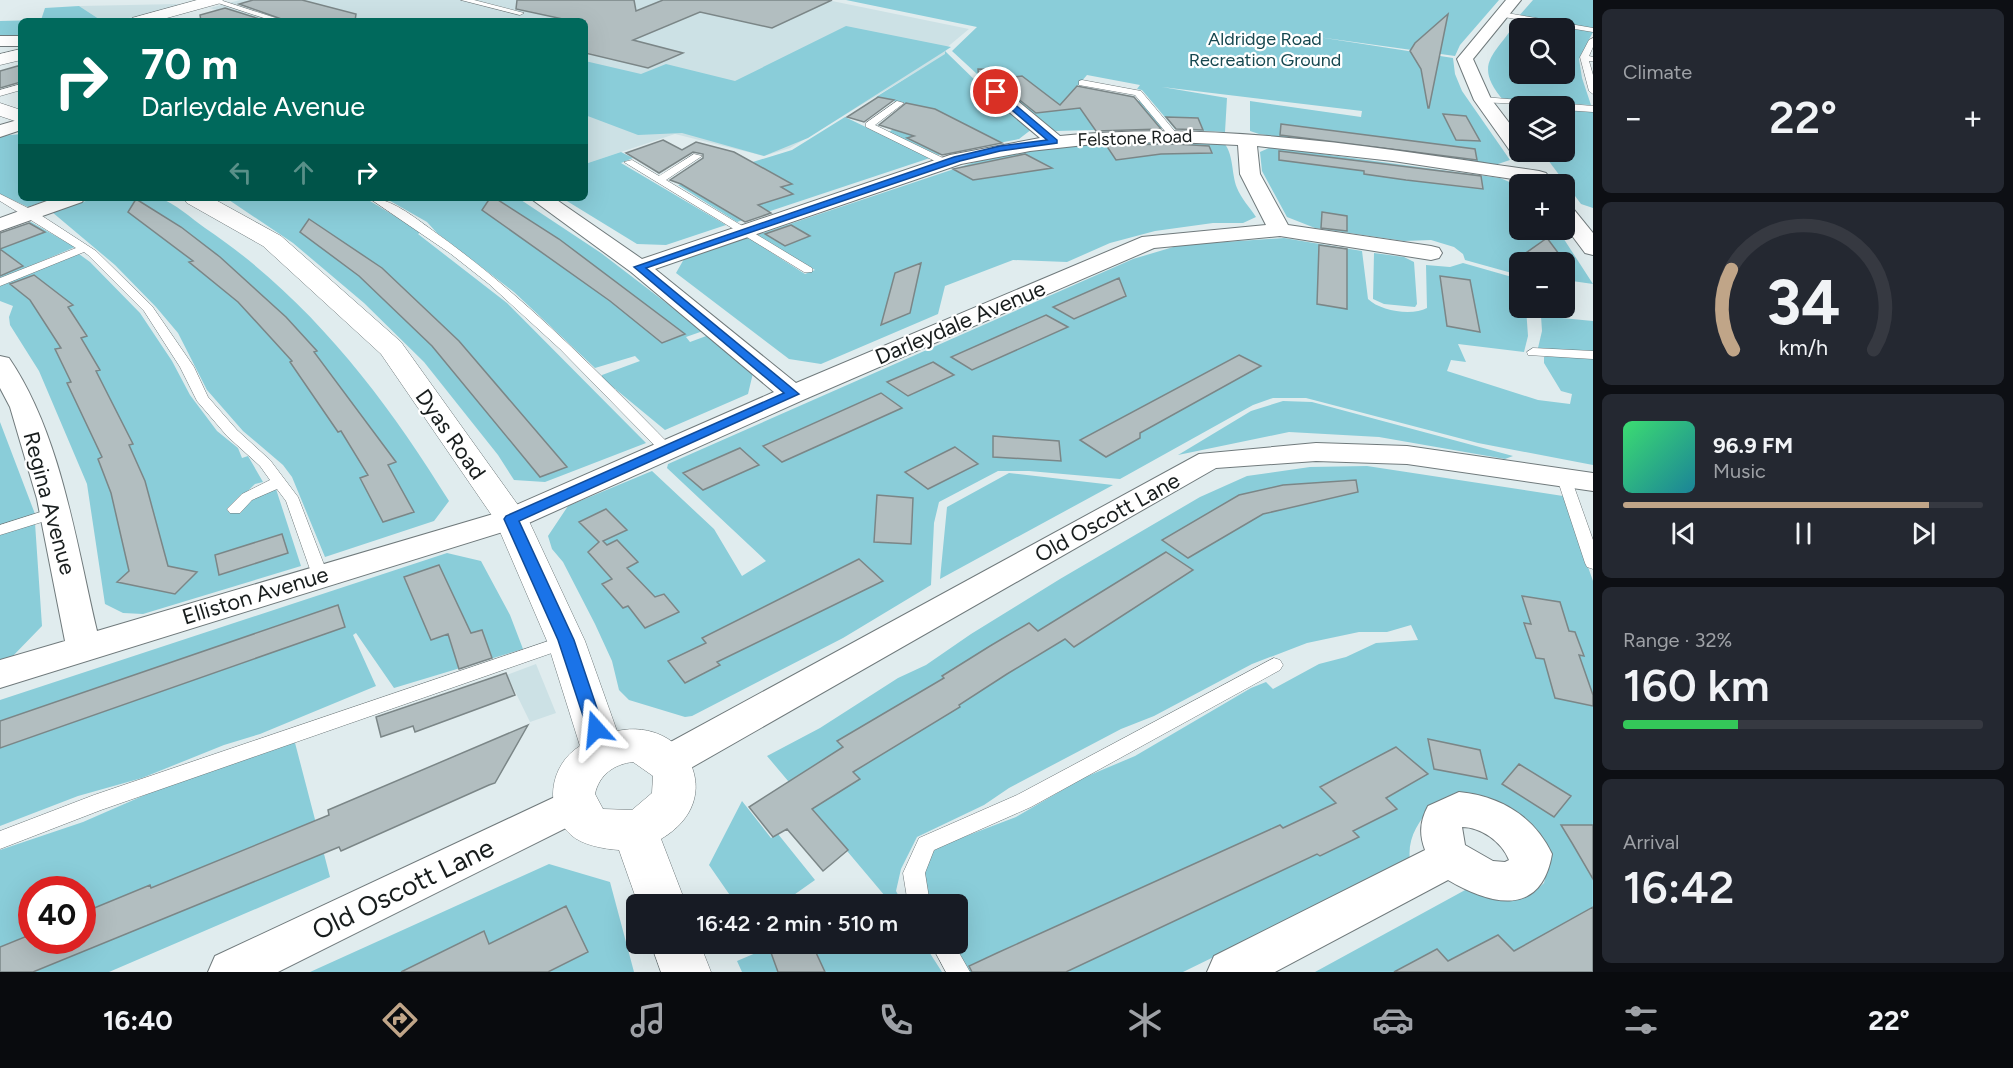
<!DOCTYPE html>
<html lang="en">
<head>
<meta charset="utf-8">
<style>
  body { margin:0; font-family:Figtree,sans-serif; background:#242831; color:#f1f3f6; height:100vh; display:flex; flex-direction:column; font-size:22px; white-space:nowrap }
  * { box-sizing:border-box; margin:0 }
  p { font-size:20px; color:#9ea1a6 }
  .icon { flex:none; width:33px; height:33px; fill:none; stroke:currentColor; stroke-width:2; stroke-linecap:round; stroke-linejoin:round }
  .map { position:relative; flex:1; overflow:hidden }
  .drawer { display:flex; flex-direction:column; gap:9px; padding:9px; background:#0d0f14; width:420px }
  .drawer>* { flex:none }
  .hud { position:absolute; left:18px; top:18px; width:570px; height:183px; border-radius:9px; box-shadow:0 6px 24px #0002; background:#00695c; color:#fff; overflow:hidden }
  .controls { position:absolute; left:1509px; top:18px; display:grid; gap:12px }
  .controls a { display:grid; place-items:center; width:66px; height:66px; border-radius:9px; background:#171b24; box-shadow:0 6px 24px #0002; font-size:30px }
  .speed { position:absolute; left:18px; top:876px; display:flex; gap:12px; font-size:30px; font-weight:700; text-align:center }
  .speed>* { display:grid; place-content:center; width:78px; height:78px; border-radius:50%; background:#171b24; box-shadow:0 6px 24px #0002; line-height:1 }
  .speed .limit { border:9px solid #d22; background:#fff; color:#111 }
  .pin { position:absolute; display:grid; place-items:center; width:51px; height:51px; color:#fff; margin:-26px; border:3px solid #fff; border-radius:50%; box-shadow:0 2px 6px #0007 }
  .me { position:absolute; width:66px; margin:-33px; rotate:342deg; stroke-linejoin:round; filter:drop-shadow(0 0 4px #0008) }
  .turn { display:flex; align-items:center; gap:21px; height:126px; padding:0 24px; font-size:27px }
  .turn .icon { width:78px; height:78px; stroke-width:2.5 }
  .turn b { display:block; font-size:42px; line-height:51px }
  .lanes { display:flex; align-items:center; height:57px; padding:0 24px; background:#0003; justify-content:center; gap:30px; direction:ltr }
  .lanes .off { opacity:.35 }
  .big { font-size:45px; font-weight:600; line-height:1.1 }
  .drawer .card { flex:1; display:flex; flex-direction:column; justify-content:center; gap:9px; min-width:0; padding:0 21px; border-radius:9px; background:#242831 }
  .drawer .dial { align-items:center; gap:0 }
  .dial svg { height:156px; overflow:visible; fill:none; stroke:#363941; stroke-width:7; stroke-linecap:round; text-anchor:middle }
  .dial text { fill:#f1f3f6; stroke:none }
  .song { display:flex; align-items:center; gap:18px }
  .cover { width:72px; height:72px; border-radius:9px; background:linear-gradient(135deg,hsl(140 70% 55%),hsl(190 70% 35%)) }
  .played { height:6px; border-radius:3px; background:linear-gradient(90deg,#c0a588 85%,#363941 85%) }
  .keys { display:flex; justify-content:space-around; direction:ltr }
  .heat { display:flex; justify-content:space-between; align-items:center; font-size:33px; direction:ltr }
  .charge { height:9px; border-radius:4px; background:linear-gradient(90deg,#34c759 32%,#363941 0) }
  .trip { position:absolute; left:626px; top:894px; width:342px; height:60px; border-radius:9px; background:#171b24; box-shadow:0 6px 24px #0002; font-weight:600; line-height:60px; text-align:center }
  .dock { display:flex; height:96px; justify-content:space-around; align-items:center; background:#090b0e; color:#9ea1a6 }
  .dock .icon { width:42px; height:42px }
  .dock .current { color:#c0a588 }
  .dock b { font-size:27px; color:#f1f3f6 }
  main { display:flex; flex:1; min-height:0 }
  .map>svg:first-child { display:block }
</style>
</head>
<body>
<main>
<div class="map">
<svg width="1593" height="972" viewBox="0 0 1593 972">
  <rect width="100%" height="100%" fill="#e0ecee"/>
  <path fill="#cce1e5" d="M240,0H827L969,29L945,49L946,54L790,148L764,156L675,134L585,164V21H252L210,8Z
    M178,4L179,6L116,21H102L79,6Z
    M536,664L556,713L530,722L507,675Z"/>
  <path fill="#8acdd9" fill-rule="evenodd" d="M846,0H1499L1460,45L1455,56L1318,37L1453,58L1455,74L1462,91L1510,160L1495,165L1259,134L1250,131V101L1361,117L1362,111L1162,87L1227,98L1225,132L1175,129L1142,90L1137,89L1140,85L1087,75L1074,90L1140,101L1164,128L1056,131L1043,128L1006,97L1009,90L990,86L952,51L977,27Z
    M1533,0H1593V28L1518,17Z
    M79,6L102,21H21V37L0,38V21L41,20L45,8Z
    M1518,18L1593,32L1579,59L1582,78L1591,105L1504,101C1469,61 1500,53 1518,18ZM1520,28H1564V74H1520Z
    M846,26L951,47L945,51L981,86L976,90L978,95L995,99L1032,129L1019,139L938,155L889,132L923,108L876,97L945,54V51L808,138L764,156L682,133L638,135L585,115V61L641,74L666,64L735,81Z
    M1565,108L1593,111V208L1581,204L1542,152H1564Z
    M845,117L930,158L737,222L678,185L792,150Z
    M21,134V198H53L28,207L0,194V136Z
    M1146,141L1223,142C1234,153 1231,173 1237,188C1241,198 1250,208 1256,217L1243,223H1213L1155,231L1110,243L1067,262L1013,260L945,286L938,314L821,364L789,359L676,273L684,259L747,237L805,274L815,270L757,235L984,159L1053,147Z
    M1271,147L1500,178L1519,186L1520,230H1558L1593,284L1565,280L1564,262H1520L1519,275L1465,260L1463,254L1454,247L1431,240L1404,241L1315,228L1287,217L1262,171L1260,152Z
    M621,152L633,158L621,163L726,225L666,245L637,244L562,198H585V164Z
    M95,198C112,198 144,194 159,198C175,203 192,219 205,228C308,297 385,397 449,501L434,521L325,557L292,477L283,465L243,431L207,390L178,333L156,307L115,265L52,212Z
    M226,198H361L370,201L421,232L418,234L507,303L646,443L545,482L514,480L498,455L424,362L364,303L293,243Z
    M385,198H518L601,253L703,331L686,337L690,342L709,335L753,373L748,394L665,430L602,378V375L640,361L635,356L595,368L514,292L437,233L427,222Z
    M31,222L75,247L0,279V233Z
    M1284,238L1362,251L1368,299C1380,311 1412,316 1427,308L1426,265L1450,267L1463,263L1519,279L1520,308H1526L1528,336L1524,352L1458,344L1466,362L1451,360L1447,371L1538,400L1570,404L1572,394L1561,391L1544,363V357L1551,355L1593,359V465L1478,443L1306,398H1273L1253,405L1120,479L1029,471H998L939,502L934,523L931,585L843,638L692,716L685,717L629,700L619,690L612,661L595,624L563,562L552,549L548,536L568,506L652,471L714,529L742,576L766,561L667,468L668,464L1133,259L1180,245Z
    M1374,253L1404,257L1414,262L1417,304L1415,307L1384,304L1373,299Z
    M79,254L90,262L140,313L172,361L190,395L217,431L238,448L242,458L248,456L263,482L255,484L227,511L235,512L252,497L276,489L301,566L143,614L123,613L105,604L87,484L39,371L10,325L9,317L13,306L0,301V286Z
    M1541,316L1593,321V352L1538,348L1542,331Z
    M1283,401L1312,402L1513,456L1505,459L1379,437L1289,432L1178,455L1251,411Z
    M0,422L35,514L0,525Z
    M1367,466L1563,496L1593,581V972H1315L1467,889L1519,895L1535,891L1544,883L1548,865L1432,805C1418,823 1407,838 1410,861L1183,972H967L949,944H957V904H925C922,882 919,860 940,846L1016,817L1083,778L1135,756L1251,688L1266,682L1273,689L1319,664L1346,657L1376,643L1418,640L1411,625L1387,632H1359L1307,643L1252,664L1154,716L1121,729L1009,788L984,805L917,837L901,869L896,891L903,904H866L885,896L767,756L820,728L898,678L926,665L971,634L1060,579L1200,497L1247,476L1310,467Z
    M1009,473L1113,485L940,579L947,507Z
    M35,523L42,626L9,660L0,663V534Z
    M447,553L481,561L510,615L523,649L394,688L356,633L353,635L376,686L260,734L224,745L142,778L78,796L0,826V700Z
    M294,739L330,877L109,972H0V850L83,822L177,781ZM32,890H82V940H32Z
    M742,801L771,838L778,834L815,880L781,904H736L709,865Z
    M549,864L610,882L634,972H310Z
    M777,944H924L942,972H742L737,961Z"/>
  <path fill="#b2bec0" stroke="#7b8687" stroke-width="1.5" d="M253,0H302L356,14L355,21H287L239,4Z
    M517,0H634L636,11L663,0H832L772,28L700,12L633,40L683,53L648,68L585,53V21H572L516,9Z
    M225,8L266,21H201L200,15Z
    M1448,14L1429,108H1428L1421,69L1410,51L1415,43Z
    M21,65V82L0,88V71Z
    M978,69L1004,70L1006,78L1022,76L1060,105L1077,86L1134,97L1161,129L1096,131L1080,108L1036,113L1002,86L988,87L985,92L987,96L980,93Z
    M878,97L894,100L864,122L847,117Z
    M906,103L935,109L1002,143L942,155L907,138L914,136L879,125Z
    M1443,114L1466,116L1480,141L1456,140Z
    M1166,117L1198,118L1203,130L1176,129Z
    M1281,124L1475,149L1477,160L1280,135Z
    M663,140L682,150L696,142L734,152L792,184L781,187L793,194L758,205L771,213L745,222L681,184L670,180L703,158V154L693,152L659,173L626,153Z
    M1175,144L1209,146L1212,153L1161,154L1116,160L1106,145Z
    M1279,151L1481,176L1483,189L1406,180L1364,174V171L1279,160Z
    M1025,154L1052,168L973,180L953,169Z
    M490,198H495L559,239L685,334L662,343L610,301L482,210Z
    M136,199L181,227L220,257L286,317L317,351L314,352L396,462L388,465L414,512L383,522L360,478L368,475L341,431L338,432L290,362L292,361L238,302L189,262L193,261L128,212Z
    M1322,212L1347,216V231L1321,228Z
    M309,219L382,268L459,341L567,467L540,477L432,346L359,276L300,232Z
    M29,223L45,232L0,249V233Z
    M791,225L810,236L785,246L765,234Z
    M1547,238L1565,262H1513Z
    M1319,245L1347,249V309L1317,304Z
    M0,249L23,266L0,276Z
    M921,263L910,313L881,325L895,273Z
    M34,275L73,305L68,307L87,336L81,338L100,370L96,371L133,444L129,445L145,481L168,566L197,572L175,594L117,582L129,571L111,493L98,459L102,457L67,383L71,382L55,349L61,348L30,300L10,284Z
    M1440,276L1470,280L1480,332L1447,326Z
    M1119,278L1126,296L1074,319L1053,307Z
    M1046,315L1068,327L972,370L951,357Z
    M1239,355L1261,366L1140,433V438L1106,457L1080,440Z
    M933,362L954,375L908,396L887,382Z
    M881,393L902,408L782,462L763,446Z
    M993,436L1059,441L1061,461L993,457Z
    M955,447L978,464L928,489L905,472Z
    M740,448L759,465L703,490L683,473Z
    M1356,480L1358,492L1263,514L1188,558L1162,540L1239,495L1283,485Z
    M877,495L913,498L911,544L874,542Z
    M606,509L627,530L603,541L607,545L617,540L638,562L627,568L655,597L664,594L679,612L645,628L628,606L623,608L602,584L612,579L588,552L599,542L579,522Z
    M282,534L288,553L219,575L215,555Z
    M1166,552L1193,570L1074,647L1065,639L1007,674L959,705L960,707L853,772L860,779L812,809L848,850L823,871L787,829L773,837L749,807L843,747L837,741L944,678L942,676L990,646L1029,623L1038,631Z
    M859,559L883,581L717,662L720,665L685,683L668,661L706,643L702,638Z
    M439,565L471,633L482,630L492,658L459,669L448,634L431,640L404,577Z
    M1522,596L1560,602L1569,631L1575,632L1584,656L1579,655L1593,695V706L1555,698L1544,659L1536,658L1524,623L1531,624Z
    M338,605L345,627L0,748V721Z
    M506,673L515,695L415,732L413,726L381,737L376,717Z
    M528,725L495,783L489,785L341,851L339,847L33,972H0V947L32,934V940H82V913L150,885L151,888L329,815L328,810Z
    M1428,739L1480,750L1487,779L1434,769Z
    M1396,747L1428,774L1386,798L1397,809L1353,831L1359,837L1320,856L1317,854L1066,972H972L969,966L997,953L1280,825L1283,828L1336,803L1320,787Z
    M1519,764L1571,796L1554,817L1502,784Z
    M1561,825H1593V879L1572,843Z
    M566,906L588,952L548,972H401L484,931L489,944Z
    M1593,907V972H1394L1437,949L1448,961L1498,935L1514,951Z
    M787,944H812L825,972H778L770,950Z"/>
  <g fill="none" stroke-linecap="round" stroke-linejoin="round">
    <defs>
      <path id="service" d="M209,0H220L285,21H273Z
        M461,0H474L524,13L520,15Z
        M1501,12L1593,28V32L1498,16Z
        M1593,38V47L1589,56L1593,57V61H1589L1593,75V94L1589,91L1580,57L1589,40Z
        M1082,80L1141,91L1177,134L1169,136L1135,95L1079,85V81Z
        M21,84V90L0,96V90Z
        M1483,97L1593,106V112L1564,110V106L1480,102L1479,100Z
        M897,101L904,103L875,125L949,161V165H943L866,127V123Z
        M694,154L702,156L666,180L812,268V272H804L624,162L632,160L659,176Z
        M0,194L36,212L96,251L152,306L194,367L208,397L237,430L270,460L298,497L328,575L326,579H314L312,575L286,501L277,489L252,500L240,513H230L227,509L242,494L270,480L260,466L227,436L197,401L180,367L144,311L88,255L84,252L0,286V278L76,248L0,201Z
        M369,198C391,198 414,217 432,230C521,293 596,370 672,447L674,450L672,453H662L560,349L489,284L451,254Z
        M1533,348L1593,351V359L1528,355L1527,352Z
        M1564,473L1571,478L1593,540V569L1587,567L1585,563L1557,478Z
        M53,508L58,509L61,513L58,517L0,535V525Z
        M566,635L572,636L575,641L572,646L101,810L0,849V831L94,795Z
        M1274,658L1280,660L1283,665L1280,670L1031,807L934,850L925,873L930,904H908L903,873L919,838L1017,795Z
        M931,944H954L970,972H946Z"/>
      <path id="minor" d="M1506,0H1521L1473,59L1491,99L1520,137V152H1529L1520,157L1513,155L1474,100L1457,59Z
        M0,36H21V46H0Z
        M996,87L1002,88L1060,136C1221,120 1380,148 1539,171L1546,173L1549,177L1546,181L1539,183L1393,161L1257,146L1260,174L1288,225L1431,246L1439,248L1442,253L1439,258L1431,260L1280,236L1154,248L803,400L522,526L0,688V660L65,641L37,499L10,407L0,388V356L9,358C61,434 76,543 97,631L500,512L774,392L631,272L530,198H554L642,259L950,155L1040,138L990,96L987,92L990,88ZM1175,142L1238,145L1240,174L1266,225L1142,237L796,383L655,269L961,164L1030,151L1103,143Z
        M21,119V130L0,137V125Z
        M55,198H85L82,202L0,231V218Z
        M1564,204L1571,206L1593,233V255L1585,253L1564,225Z
        M1316,443L1407,446L1593,473V491L1407,464L1316,461L1216,468L682,773L668,778L654,773L649,762L654,751L1199,454Z
        M574,788L588,793L594,805L588,817L278,972H208L215,956Z
        M1459,792C1500,796 1534,816 1552,854C1541,918 1490,905 1448,880L1275,972H1207L1214,956L1425,850C1419,834 1420,821 1428,806ZM1462,827C1481,827 1502,842 1509,860L1505,862L1493,861L1465,845Z"/>
      <path id="tertiary" d="M197,0H223L221,3L156,21H130L132,18Z
        M21,49V60L0,65V54Z
        M0,103L21,110V123L0,116Z
        M184,198H212L281,236L401,342L528,519L585,641L617,731C686,716 730,799 661,839L686,904H638L619,850C604,849 582,845 571,835C543,810 549,765 580,746L547,641L495,520L381,354L263,246L187,203ZM633,762L653,776L652,793L632,810L603,809L595,794C599,775 614,764 633,762Z
        M651,944H700L711,972H661Z"/>
    </defs>
    <use href="#service" stroke="#707a7c" stroke-width="1"/>
    <use href="#minor" stroke="#707a7c" stroke-width="2"/>
    <use href="#tertiary" stroke="#707a7c" stroke-width="1"/>
    <use href="#service" fill="#fff" fill-rule="evenodd"/>
    <use href="#minor" fill="#fff" fill-rule="evenodd"/>
    <use href="#tertiary" fill="#fff" fill-rule="evenodd"/>
  </g>
  <path fill="#1a73e8" stroke="#114b97" stroke-width="1.5" d="M993,91H999L1057,140V143L1000,151L960,161L646,268L799,394L519,521L574,640L604,729L602,734H589L558,640L504,519L506,516L784,393L634,267L954,157L1000,146L1047,140L993,94Z"/>
  <g text-anchor="middle" stroke-width="4.5" stroke-linejoin="round" paint-order="stroke">
    <g font-size="18" fill="#164850" stroke="#fff">
      <text x="1265" y="45">Aldridge Road<tspan x="1265" dy="21">Recreation Ground</tspan></text>
    </g>
    <g font-size="18" fill="#181d1d" stroke="#fff">
      <text transform="translate(1135 138) rotate(-2)" y="6">Felstone Road</text>
    </g>
    <g font-size="22" fill="#181d1d" stroke="#fff">
      <text transform="translate(960 322) rotate(-23)" y="8">Darleydale Avenue</text>
      <text transform="translate(451 434) rotate(55)" y="8">Dyas Road</text>
      <text transform="translate(50 503) rotate(75)" y="8">Regina Avenue</text>
      <text transform="translate(1107 517) rotate(-29)" y="8">Old Oscott Lane</text>
      <text transform="translate(255 595) rotate(-17)" y="8">Elliston Avenue</text>
    </g>
    <g font-size="27" fill="#181d1d" stroke="#fff">
      <text transform="translate(403 889) rotate(-26)" y="9">Old Oscott Lane</text>
    </g>
  </g>
</svg>
<div class="controls">
<a><svg class="icon" aria-label="search" viewBox="0 0 24 24"><circle cx="10" cy="10" r="6"/><path d="M15 15l6 6"/></svg></a>
<a><svg class="icon" aria-label="layers" viewBox="0 0 24 24"><path d="M12 4l9 5-9 5-9-5zM3 14l9 5 9-5"/></svg></a>
<a>+</a>
<a>−</a>
</div>
<div class="speed"><div class="limit">40</div></div>
<div class="pin" style="left:996px;top:92px;background:#d93025"><svg class="icon" aria-label="arrive" viewBox="0 0 24 24"><path d="M6 21V4h12l-3 4 3 4H6"/></svg></div>
<svg class="me" style="left:596px;top:729px" viewBox="-20 -20 40 40"><path d="M0-17L14 15 0 8-14 15z" fill="#1a73e8" stroke="#fff" stroke-width="4"/></svg>
<div class="trip">16:42 · 2 min · 510 m</div>
<div class="hud">
<div class="turn"><svg class="icon" aria-label="right" viewBox="0 0 24 24"><path d="M7 20v-9h11M14 6l5 5-5 5"/></svg><div><b>70 m</b>Darleydale Avenue</div></div>
<div class="lanes"><svg class="icon off" aria-label="left" viewBox="0 0 24 24"><path d="M17 20v-9H6M10 6l-5 5 5 5"/></svg><svg class="icon off" aria-label="ahead" viewBox="0 0 24 24"><path d="M12 20V5M6 11l6-6 6 6"/></svg><svg class="icon" aria-label="right" viewBox="0 0 24 24"><path d="M7 20v-9h11M14 6l5 5-5 5"/></svg></div>
</div>
</div>
<section class="drawer">
<div class="card"><p>Climate</p>
<div class="heat"><a>−</a><b class="big">22°</b><a>+</a></div>
</div>
<div class="card dial"><svg viewBox="0 0 100 80">
<path d="M14 69A42 42 0 1 1 86 69"/>
<path d="M14 69A42 42 0 0 1 13 28" stroke="#c0a588"/>
<text x="50" y="56" font-size="32" font-weight="700">34</text>
<text x="50" y="72" font-size="11">km/h</text>
</svg></div>
<div class="card">
<div class="song"><i class="cover"></i><div><b>96.9 FM</b><p>Music</p></div></div>
<div class="played"></div>
<div class="keys"><svg class="icon" aria-label="previous" viewBox="0 0 24 24"><path d="M18 5L8 12l10 7zM5 5v14"/></svg><svg class="icon" aria-label="pause" viewBox="0 0 24 24"><path d="M8 5v14M16 5v14"/></svg><svg class="icon" aria-label="next" viewBox="0 0 24 24"><path d="M6 5l10 7-10 7zM19 5v14"/></svg></div>
</div>
<div class="card"><p>Range · 32%</p><b class="big">160 km</b><div class="charge"></div></div>
<div class="card"><p>Arrival</p><b class="big">16:42</b></div>
</section>
</main>
<nav class="dock">
<b>16:40</b>
<svg class="icon current" aria-label="directions" viewBox="0 0 24 24"><path d="M12 3l9 9-9 9-9-9zM9 14v-3h6M13 9l2 2-2 2"/></svg>
<svg class="icon" aria-label="music" viewBox="0 0 24 24"><path d="M9 18V5l10-2v13"/><circle cx="6" cy="18" r="3"/><circle cx="16" cy="16" r="3"/></svg>
<svg class="icon" aria-label="phone" viewBox="0 0 24 24"><path d="M5 4h4l2 5-3 2q2 4 5 5l2-3 5 2v4C11 20 4 13 5 4z"/></svg>
<svg class="icon" aria-label="climate" viewBox="0 0 24 24"><path d="M12 3v18M4 7l16 10M4 17L20 7"/></svg>
<svg class="icon" aria-label="car" viewBox="0 0 24 24"><path d="M5 17H2v-5l4-1 3-4h7l3 4 3 1v5h-3M9 17h6M6 11h13"/><circle cx="7" cy="17" r="2"/><circle cx="17" cy="17" r="2"/></svg>
<svg class="icon" aria-label="filters" viewBox="0 0 24 24"><path d="M4 7h16M4 17h16"/><circle cx="9" cy="7" r="2"/><circle cx="15" cy="17" r="2"/></svg>
<b>22°</b>
</nav>
</body>
</html>
